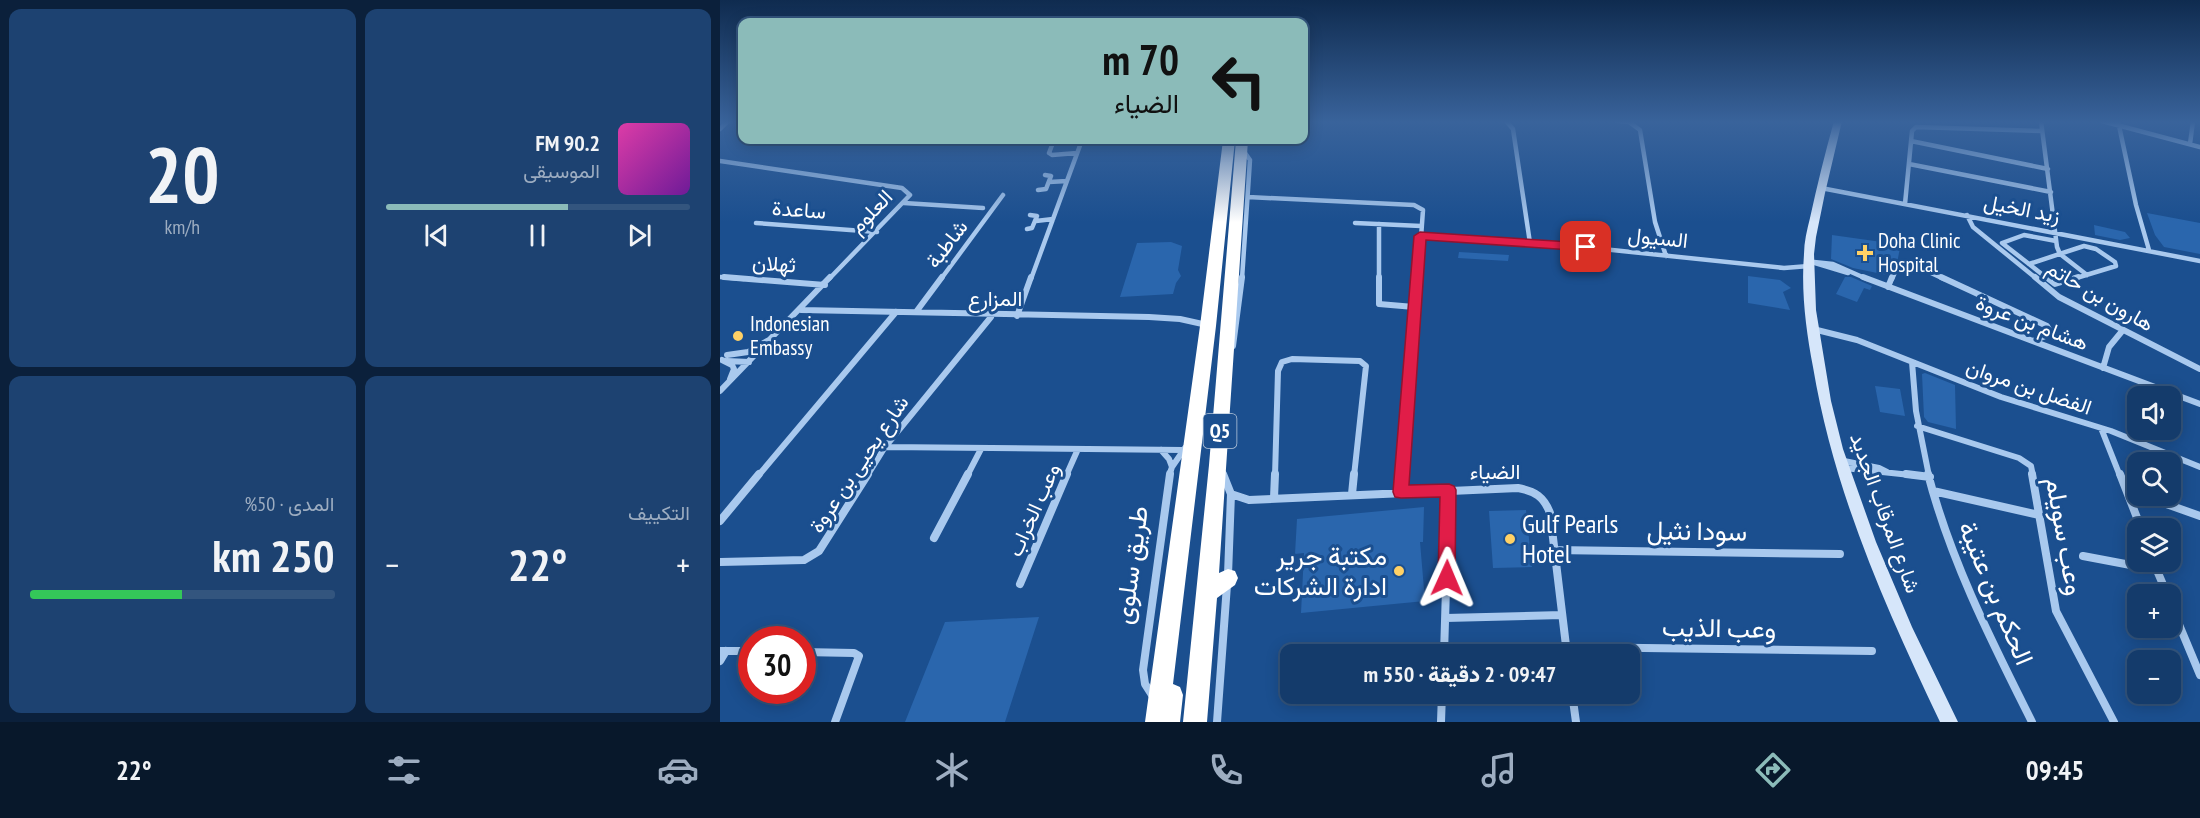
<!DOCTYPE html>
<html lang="ar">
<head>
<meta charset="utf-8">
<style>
  body { margin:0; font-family:"PT Sans Narrow",Vazirmatn,sans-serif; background:#1d4271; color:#f1f3f6; direction:rtl; height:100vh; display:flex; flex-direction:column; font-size:22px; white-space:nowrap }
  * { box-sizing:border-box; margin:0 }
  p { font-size:20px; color:#9dadc1 }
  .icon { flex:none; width:33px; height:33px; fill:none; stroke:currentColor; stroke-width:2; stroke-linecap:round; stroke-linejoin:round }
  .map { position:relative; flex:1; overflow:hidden; direction:ltr }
  .side { display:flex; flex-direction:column; gap:9px; padding:9px; background:#0b203b; width:720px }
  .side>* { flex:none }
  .top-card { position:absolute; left:18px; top:18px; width:570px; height:126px; border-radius:12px; box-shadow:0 3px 15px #0003,0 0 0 2px #33557e; direction:rtl; background:#8bbbb9; color:#111; overflow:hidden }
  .fabs { position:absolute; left:1407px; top:386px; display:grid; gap:12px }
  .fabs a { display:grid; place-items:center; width:54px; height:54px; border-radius:12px; background:#143b6b; box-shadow:0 3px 15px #0003,0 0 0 2px #33557e; font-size:30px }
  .speed { position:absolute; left:18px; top:626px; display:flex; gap:12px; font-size:30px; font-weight:700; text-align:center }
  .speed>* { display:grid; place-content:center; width:78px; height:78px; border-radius:50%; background:#143b6b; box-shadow:0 3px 15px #0003,0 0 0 2px #33557e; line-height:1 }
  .speed .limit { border:9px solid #d22; background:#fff; color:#111 }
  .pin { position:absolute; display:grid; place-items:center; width:51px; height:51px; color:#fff; margin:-26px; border-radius:12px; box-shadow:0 3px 9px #0006 }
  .me { position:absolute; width:66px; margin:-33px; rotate:1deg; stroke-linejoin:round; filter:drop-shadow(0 0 4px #0008) }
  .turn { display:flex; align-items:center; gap:21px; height:126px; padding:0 30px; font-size:27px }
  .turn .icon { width:78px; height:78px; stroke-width:2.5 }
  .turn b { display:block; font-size:42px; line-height:51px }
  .big { font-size:45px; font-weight:800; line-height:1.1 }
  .side .tile { flex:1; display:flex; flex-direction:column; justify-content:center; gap:9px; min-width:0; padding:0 21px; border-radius:12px; background:#1d4271 }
  .side .dial { align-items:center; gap:0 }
  .dial b { font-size:78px; line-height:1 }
  .song { display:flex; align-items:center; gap:18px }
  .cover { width:72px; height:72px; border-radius:9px; background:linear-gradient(135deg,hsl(320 70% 55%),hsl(280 70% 35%)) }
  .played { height:6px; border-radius:3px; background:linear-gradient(90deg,#8bbbb9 60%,#33557e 60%) }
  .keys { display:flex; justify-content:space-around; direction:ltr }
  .heat { display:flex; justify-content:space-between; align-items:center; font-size:33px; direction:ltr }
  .charge { height:9px; border-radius:4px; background:linear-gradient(90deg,#34c759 50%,#33557e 0) }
  .side .tiles { flex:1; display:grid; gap:9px; grid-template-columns:repeat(2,1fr) }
  .trip { position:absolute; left:560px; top:644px; width:360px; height:60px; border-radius:12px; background:#143b6b; box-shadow:0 3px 15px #0003,0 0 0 2px #33557e; font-weight:800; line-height:60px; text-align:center; direction:rtl }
  .dock { display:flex; height:96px; justify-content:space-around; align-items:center; background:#08182b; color:#9dadc1 }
  .dock .icon { width:42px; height:42px }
  .dock .selected { color:#8bbbb9 }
  .dock b { font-size:27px; color:#f1f3f6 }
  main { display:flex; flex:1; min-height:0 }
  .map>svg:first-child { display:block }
</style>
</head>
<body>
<main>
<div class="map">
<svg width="1480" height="722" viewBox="0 0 1480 722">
  <rect width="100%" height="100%" fill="#1b4f8f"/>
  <path fill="#2a66ad" d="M1427,213L1480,223V254L1444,247L1435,235Z
    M1374,225L1405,232L1410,238L1400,240L1375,235Z
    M1112,235L1176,244V247L1180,248L1177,263L1167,275L1133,268L1111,259Z
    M451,242L462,246L458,270L461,276L456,283L453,294L400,297L417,243Z
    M739,252L789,255L788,261L738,258Z
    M1028,276L1060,280L1071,288L1063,292L1070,310L1028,303Z
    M1125,277H1131L1152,286L1150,290L1144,288L1137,302L1116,294Z
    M1205,373L1235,385L1236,429L1208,422L1204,417L1202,374Z
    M1155,386L1180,389L1185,416L1160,412Z
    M704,507L703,542H700L705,601L581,613L584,553L575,554L577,519Z
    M806,510L812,567L773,568L769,511Z
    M319,617L285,722H185L225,622Z"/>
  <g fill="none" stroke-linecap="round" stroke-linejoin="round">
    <path stroke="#a9c9ee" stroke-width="4.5" d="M786,121L793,129L810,243
      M897,121L909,122L920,130L935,222L946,256
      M1321,121L1337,247L1340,254L1367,275
      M1382,121L1480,147
      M1398,121L1416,205L1429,250
      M0,129L8,121
      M334,140L329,153L332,155L357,153
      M1191,141L1328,169
      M1470,144L1473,121
      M0,161L182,188L190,195L109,279
      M1189,164L1331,192
      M329,182L347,181
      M1101,188L1480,261
      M318,190L326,189L331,176L325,175
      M528,197L694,205L703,210L698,279
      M184,203L263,208
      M1185,204L1192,131L1196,127L1322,131
      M1247,215L1253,227L1317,279
      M316,221L333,219
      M36,223L157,232
      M635,223L701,226
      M659,224V279
      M307,229L312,228L317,216L310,215
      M700,236L854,246L1064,268L1089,266
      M1094,262L1113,264L1147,279
      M1095,263L1128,273
      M1309,264L1328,279
      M1309,264L1282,243L1304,235L1336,241
      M1309,264L1364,246L1376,249L1395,262L1396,266L1353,279
      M0,277L24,279
      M221,279L283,195
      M311,279L362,140
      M522,279L530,160L523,150
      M1172,279L1177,268L1184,265L1196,266L1224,279"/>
    <path stroke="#a9c9ee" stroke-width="6" d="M4,277L105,285
      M659,277V304L694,307
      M1143,277L1480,404
      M1221,277L1327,326L1330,331L1328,335L1313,341
      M1315,277L1339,297L1480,369
      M1326,277L1335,284L1358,277
      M1168,287L1172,277
      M81,310L429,317L460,319L487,325
      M196,312L222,277
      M297,316L311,277
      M1093,329L1137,340L1281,397L1391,431L1480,467
      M513,346L522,277
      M7,355L28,352L47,341
      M2,360L12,365L14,369L10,379
      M7,361L29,362
      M1192,362L1196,411L1209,476
      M1383,368L1389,347L1403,330
      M0,391L110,277
      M1197,426L1299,458L1311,466L1313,476
      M1381,428L1400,476
      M165,447L463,450
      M441,450L449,459L452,467
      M1119,460L1159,468L1167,472
      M1124,468L1200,476
      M502,473L503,476
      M38,476L176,312
      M147,476L165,447L271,317
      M247,476L261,449
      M346,476L358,449
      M449,476L452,467L465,448
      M555,476L558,371L562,362L572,359L640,361L646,366L634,476
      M682,476L698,277"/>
    <path stroke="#a9c9ee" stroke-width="8" d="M503,474L511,494L508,575
      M1186,474L1210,477
      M1208,474C1231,562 1272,642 1312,722
      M1312,474L1336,611L1394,722
      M1400,474L1421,528
      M1213,491L1319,515
      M681,492L682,474
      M511,494L529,500L798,488C815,491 824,497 830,513L847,654
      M632,494L634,474
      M1421,495L1480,516
      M554,498L555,474
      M0,521L39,474
      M214,538L248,474
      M834,550L1120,554
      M1363,556L1437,570
      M1433,561L1447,594
      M0,562L84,560L99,551L148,474
      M300,584L347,474
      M1450,603L1480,675
      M726,618L842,615
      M846,647L1152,651
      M0,651H32
      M82,652L134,653L139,656L115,722
      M724,654L729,490
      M0,661L6,651
      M852,693L856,722
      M434,698L425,684L423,670L450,474
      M497,722L507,585
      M721,722L722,693"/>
    <path fill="#d6e6fa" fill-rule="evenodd" d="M1114,121H1122L1105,193L1096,237L1094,254L1096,310L1111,401L1123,449L1156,542L1192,627L1238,722H1220C1166,608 1114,493 1093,367C1086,330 1081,292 1084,254C1084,242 1087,230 1090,218C1097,186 1105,153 1114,121Z"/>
    <path fill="#fff" fill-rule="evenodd" d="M503,140H515L496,326L453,684L460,687L463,695L460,722H425L480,326Z
      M516,140H528L499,573L508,569L515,571L518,578L515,585L497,598L487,722H463L489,465Z"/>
  </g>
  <linearGradient id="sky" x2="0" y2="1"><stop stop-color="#0f2b4f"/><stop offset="0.55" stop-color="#39639b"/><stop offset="1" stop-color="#39639b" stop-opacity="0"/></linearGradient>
  <rect width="1480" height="222" fill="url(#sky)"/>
  <path fill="#e11d48" stroke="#92132f" stroke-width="1.5" d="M700,232L866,243L872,247L866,251L706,240L689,485L729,484L734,486L736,490L735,578L733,583L727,585L721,583L718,578L720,497L681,498L675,497L673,492L694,236Z"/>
  <g fill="#ffd166" stroke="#1b4f8f" stroke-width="2">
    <path d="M1142 244h6v6h6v6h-6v6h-6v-6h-6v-6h6z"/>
    <circle cx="18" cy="336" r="6"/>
    <circle cx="790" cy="539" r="6"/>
    <circle cx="679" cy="571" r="6"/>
  </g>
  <g text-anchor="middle" stroke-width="6" stroke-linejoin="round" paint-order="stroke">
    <rect fill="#1b4f8f" stroke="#bbcadd" stroke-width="1.5" x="483.5" y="414" width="33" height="34" rx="4.5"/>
    <g font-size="20" font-weight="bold" fill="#fff">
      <text x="500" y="438">Q5</text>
    </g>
    <g font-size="21" fill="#fff" stroke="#1b4f8f">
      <text transform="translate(1302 209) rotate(11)" y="7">زيد الخيل</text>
      <text transform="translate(79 210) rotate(4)" y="7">ساعدة</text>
      <text transform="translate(151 212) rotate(-46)" y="7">العلوم</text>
      <text transform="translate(938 238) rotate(6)" y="7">السيول</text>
      <text transform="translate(227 244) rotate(-53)" y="7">شاطبة</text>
      <text transform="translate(54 264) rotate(4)" y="7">ثهلان</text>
      <text transform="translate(1380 296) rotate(30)" y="7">هارون بن حاتم</text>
      <text x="275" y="306">المزارع</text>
      <text transform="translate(1312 323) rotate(21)" y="7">هشام بن عروة</text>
      <text transform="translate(1309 387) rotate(19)" y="7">الفضل بن مروان</text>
      <text transform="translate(139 464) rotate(-56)" y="7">شارع يحيى بن عروة</text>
      <text x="775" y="479">الضياء</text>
      <text transform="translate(314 510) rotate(-66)" y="7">وعب الخراب</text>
      <text transform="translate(1165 513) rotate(70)" y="7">شارع المرقاب الجديد</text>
    </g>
    <g font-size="21" fill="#fff" stroke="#1b4f8f" text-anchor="start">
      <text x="1158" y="248">Doha Clinic<tspan x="1158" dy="24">Hospital</tspan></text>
      <text x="30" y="331">Indonesian<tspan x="30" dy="24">Embassy</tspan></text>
    </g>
    <g font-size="26" fill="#fff" stroke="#1b4f8f" text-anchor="start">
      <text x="802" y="533">Gulf Pearls<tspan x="802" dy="30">Hotel</tspan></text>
      <text x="667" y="565" text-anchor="end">مكتبة جرير<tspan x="667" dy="30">ادارة الشركات</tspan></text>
    </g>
    <g font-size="26" fill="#fff" stroke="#1b4f8f">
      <text transform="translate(977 531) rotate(1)" y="9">سودا نثيل</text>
      <text transform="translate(1345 536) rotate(80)" y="9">وعب سويلم</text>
      <text transform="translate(411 565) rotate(-82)" y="9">طريق سلوى</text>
      <text transform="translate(1276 593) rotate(67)" y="9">الحكم بن عتيبة</text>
      <text transform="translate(999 628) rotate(1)" y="9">وعب الذيب</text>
    </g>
  </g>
</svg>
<div class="fabs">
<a><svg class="icon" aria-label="sound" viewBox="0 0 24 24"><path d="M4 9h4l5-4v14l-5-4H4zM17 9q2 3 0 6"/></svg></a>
<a><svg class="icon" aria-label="search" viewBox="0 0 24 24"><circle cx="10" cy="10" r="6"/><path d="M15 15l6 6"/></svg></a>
<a><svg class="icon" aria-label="layers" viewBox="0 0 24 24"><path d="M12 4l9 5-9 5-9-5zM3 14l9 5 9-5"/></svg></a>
<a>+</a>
<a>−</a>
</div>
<div class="speed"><div class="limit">30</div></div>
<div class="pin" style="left:866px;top:247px;background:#d93025"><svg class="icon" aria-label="arrive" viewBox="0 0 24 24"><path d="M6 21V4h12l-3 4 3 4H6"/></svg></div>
<svg class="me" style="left:727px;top:578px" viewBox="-20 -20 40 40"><path d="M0-17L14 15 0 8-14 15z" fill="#e11d48" stroke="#fff" stroke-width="4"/></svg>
<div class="trip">09:47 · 2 دقيقة · 550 m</div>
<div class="top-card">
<div class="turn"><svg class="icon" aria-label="left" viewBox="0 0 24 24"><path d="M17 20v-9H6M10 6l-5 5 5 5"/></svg><div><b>70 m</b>الضياء</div></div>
</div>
</div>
<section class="side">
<div class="tiles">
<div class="tile">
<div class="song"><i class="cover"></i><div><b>90.2 FM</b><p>الموسيقى</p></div></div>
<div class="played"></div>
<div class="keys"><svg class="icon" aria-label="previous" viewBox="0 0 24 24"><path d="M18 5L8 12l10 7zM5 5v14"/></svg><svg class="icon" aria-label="pause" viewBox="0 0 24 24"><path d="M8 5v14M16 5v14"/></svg><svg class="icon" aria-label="next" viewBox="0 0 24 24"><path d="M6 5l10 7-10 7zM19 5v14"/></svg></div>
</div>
<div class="tile dial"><b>20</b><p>km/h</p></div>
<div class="tile"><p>التكييف</p>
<div class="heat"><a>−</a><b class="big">22°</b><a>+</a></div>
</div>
<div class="tile"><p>المدى · 50%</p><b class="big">250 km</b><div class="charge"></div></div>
</div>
</section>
</main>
<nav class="dock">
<b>09:45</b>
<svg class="icon selected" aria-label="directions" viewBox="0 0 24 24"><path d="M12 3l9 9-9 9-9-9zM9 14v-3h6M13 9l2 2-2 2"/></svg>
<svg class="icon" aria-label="music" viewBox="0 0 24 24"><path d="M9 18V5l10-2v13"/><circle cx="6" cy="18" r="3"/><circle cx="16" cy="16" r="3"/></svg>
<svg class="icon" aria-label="phone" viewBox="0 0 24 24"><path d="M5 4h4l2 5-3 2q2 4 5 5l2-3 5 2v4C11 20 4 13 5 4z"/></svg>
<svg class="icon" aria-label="climate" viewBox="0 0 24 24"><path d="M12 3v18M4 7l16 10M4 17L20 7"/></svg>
<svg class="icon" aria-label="car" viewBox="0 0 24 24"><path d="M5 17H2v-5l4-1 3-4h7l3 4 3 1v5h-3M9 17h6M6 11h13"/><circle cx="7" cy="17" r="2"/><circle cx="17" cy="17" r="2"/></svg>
<svg class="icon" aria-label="filters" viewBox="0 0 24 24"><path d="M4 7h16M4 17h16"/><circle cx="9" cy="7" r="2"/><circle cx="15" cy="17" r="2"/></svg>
<b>22°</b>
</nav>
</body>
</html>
